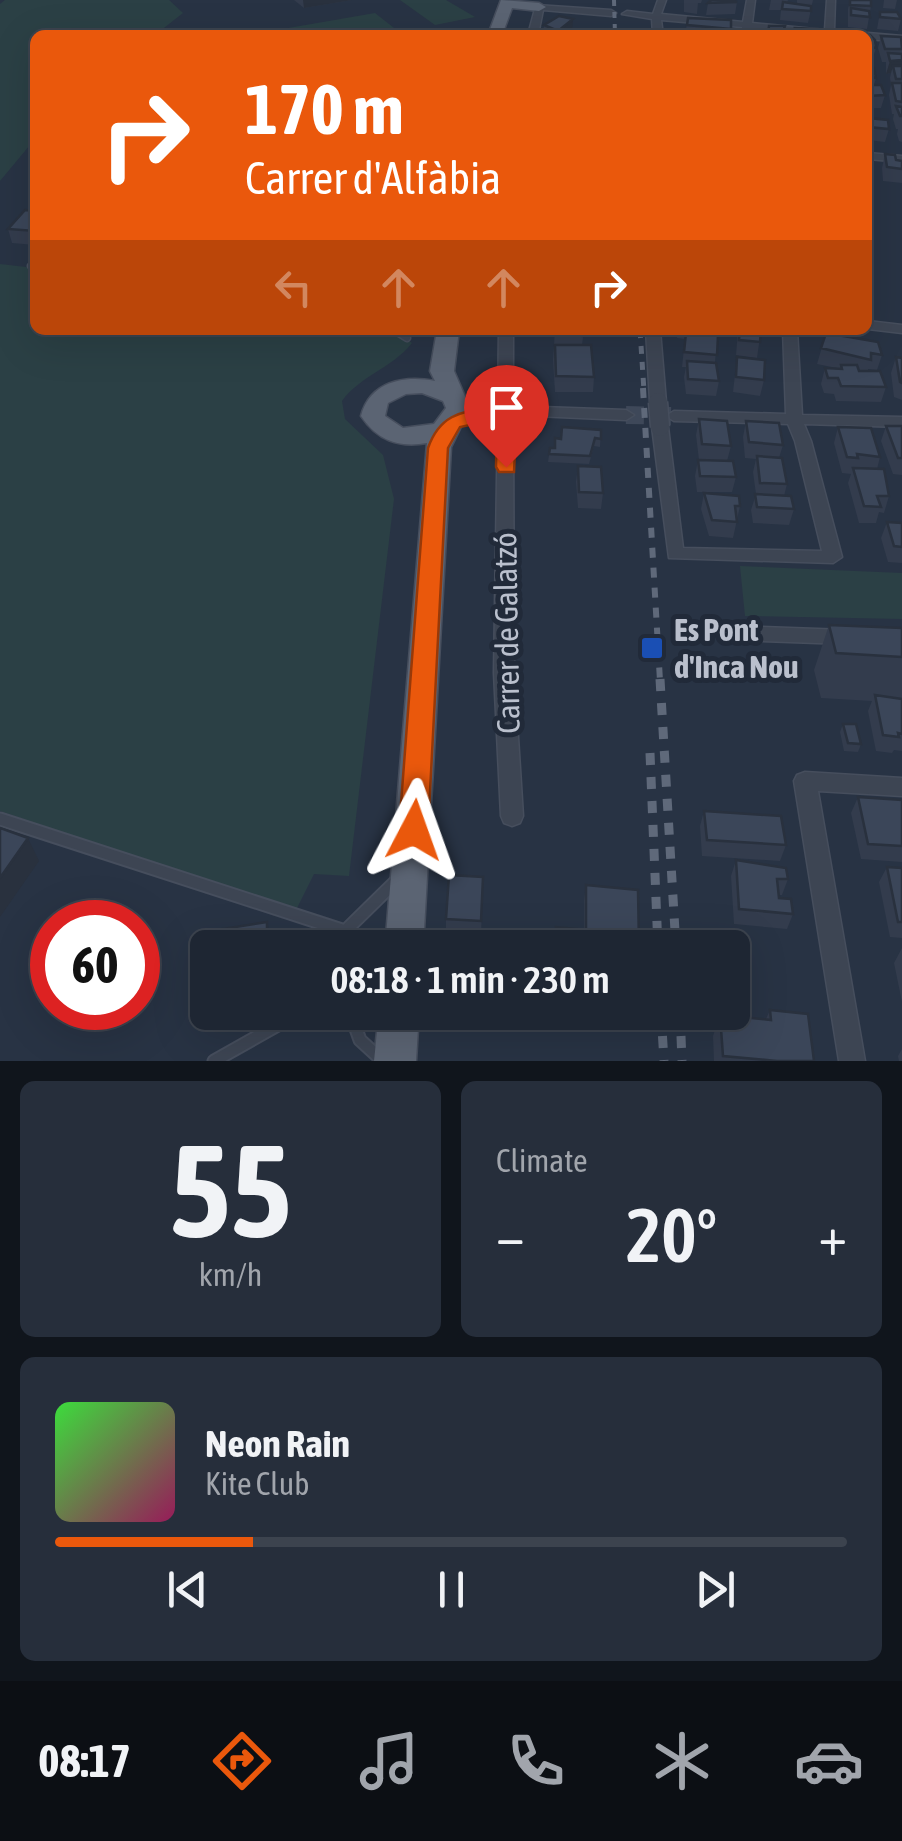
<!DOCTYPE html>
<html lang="en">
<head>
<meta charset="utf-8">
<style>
  body { margin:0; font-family:"Asap Condensed",sans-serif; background:#262e3b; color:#f1f3f6; height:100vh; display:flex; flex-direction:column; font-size:38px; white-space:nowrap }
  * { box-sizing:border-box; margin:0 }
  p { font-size:32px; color:#a1a5ac }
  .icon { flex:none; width:55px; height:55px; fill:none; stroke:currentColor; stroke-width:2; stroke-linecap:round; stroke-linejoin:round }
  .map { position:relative; height:1061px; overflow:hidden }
  .panel { display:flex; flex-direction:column; gap:20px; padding:20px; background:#10151c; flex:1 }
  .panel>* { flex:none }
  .guide { position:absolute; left:30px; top:30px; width:842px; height:305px; border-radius:15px; box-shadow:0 10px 40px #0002,0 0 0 2px #3c434e; background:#ea580c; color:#fff; overflow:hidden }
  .speed { position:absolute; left:30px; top:900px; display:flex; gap:20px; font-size:50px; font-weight:700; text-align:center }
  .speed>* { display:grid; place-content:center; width:130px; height:130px; border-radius:50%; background:#1e2633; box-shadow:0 10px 40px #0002,0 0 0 2px #3c434e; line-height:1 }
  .speed .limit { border:15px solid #d22; background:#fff; color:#111 }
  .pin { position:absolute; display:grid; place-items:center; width:85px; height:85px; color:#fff; margin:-102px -42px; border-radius:50% 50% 50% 0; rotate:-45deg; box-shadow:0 0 10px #0007 }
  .pin .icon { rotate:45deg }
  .me { position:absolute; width:110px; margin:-55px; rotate:4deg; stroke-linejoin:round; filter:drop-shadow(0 0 8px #0008) }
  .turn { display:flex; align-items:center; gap:35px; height:210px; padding:0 50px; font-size:45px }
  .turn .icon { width:130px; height:130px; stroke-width:2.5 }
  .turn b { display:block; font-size:70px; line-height:85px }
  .lanes { display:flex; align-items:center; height:95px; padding:0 50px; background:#0003; justify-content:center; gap:50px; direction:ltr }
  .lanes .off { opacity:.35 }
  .big { font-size:75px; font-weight:600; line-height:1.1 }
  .panel .widget { flex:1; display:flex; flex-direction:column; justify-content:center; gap:15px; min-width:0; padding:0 35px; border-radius:15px; background:#262e3b }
  .panel .dial { align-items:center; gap:0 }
  .dial b { font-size:130px; line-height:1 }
  .song { display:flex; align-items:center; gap:30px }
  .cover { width:120px; height:120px; border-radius:15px; background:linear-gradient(135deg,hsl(120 70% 55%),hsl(330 70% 35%)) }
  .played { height:10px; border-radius:5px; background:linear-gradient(90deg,#ea580c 25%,#3c434e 25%) }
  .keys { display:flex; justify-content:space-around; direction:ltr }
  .heat { display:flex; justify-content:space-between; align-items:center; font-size:55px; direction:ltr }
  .panel .tiles { flex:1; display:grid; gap:20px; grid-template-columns:1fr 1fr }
  .widget:last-child { grid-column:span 2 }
  .trip { position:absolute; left:190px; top:930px; width:560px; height:100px; border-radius:15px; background:#1e2633; box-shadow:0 10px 40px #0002,0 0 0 2px #3c434e; font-weight:600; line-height:100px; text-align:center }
  .menu { display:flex; height:160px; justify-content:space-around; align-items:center; background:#0c0f14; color:#a1a5ac }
  .menu .icon { width:70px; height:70px }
  .menu .selected { color:#ea580c }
  .menu b { font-size:45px; color:#f1f3f6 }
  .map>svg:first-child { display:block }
</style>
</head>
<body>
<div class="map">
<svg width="902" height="1061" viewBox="0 0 902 1061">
  <rect width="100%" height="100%" fill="#283344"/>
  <path fill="#2b4045" d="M5,0H169L183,13L155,35H35V139L0,181V4Z
    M400,0H446L475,17L435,25Z
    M375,13L403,35H275L271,31Z
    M0,264L35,268V330H394L412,343C391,369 361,375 342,401L345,419L383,455L394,499L349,876L314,874L295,912L0,811Z
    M740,566L902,573V619L745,616Z"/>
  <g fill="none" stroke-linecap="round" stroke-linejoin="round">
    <path stroke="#3e4859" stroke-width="18" stroke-dasharray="18 9" stroke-linecap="butt" d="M626,415L674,416"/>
    <defs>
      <path id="lane-far1" d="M31,266L35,265
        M394,330L407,338"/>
      <path id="lane" d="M0,819L345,931
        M336,948L345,931L395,882
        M350,1012L360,1040L383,1061
        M214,1061L301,1012"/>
      <path id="street" d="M658,0H666L661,14L743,22L747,0H755L752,23L825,30L827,0H835L834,30L858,35L751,28L750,35H742V27L661,20L663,35H653L652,19L622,14L627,11L653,14Z
        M536,5L611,10L616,13L611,16L543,10L538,35H528Z
        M868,33L902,36V42L868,39V35H864Z
        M868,153L902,156V162L868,159Z
        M868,321L902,325V333L868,329Z
        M499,330H513V406L626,410L634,415L626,420L513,415L514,673L523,816L520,823L512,826L504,823L501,816L494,673L498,413L448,402L445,399L453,394L498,403Z
        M646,330H660L666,402L658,407L650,402Z
        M783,330H797L802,415L902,417V427L804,424L811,441L842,557L833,563L669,558L652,427L660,422L668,427L683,548L822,551L795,441L788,424L674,421L666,416L674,411L786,414Z
        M736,626L845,630L852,632L855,637L852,642L845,644L736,640L729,638L726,633L729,628Z
        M805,772L902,778V796L818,791L865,1061H839L794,781L797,775Z"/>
      <path id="primary" d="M501,0L539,3L546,7L539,11L512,8L502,35H488Z
        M437,330H459L454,371L470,408L451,447L423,948H385L427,443C398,448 377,440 361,416C370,382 403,375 435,381L430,371ZM422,393L443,401L446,408L434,424L403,428L385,416L388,403L406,394Z
        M379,1012H419L416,1061H374Z"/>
    </defs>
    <use href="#lane-far1" stroke="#464e5d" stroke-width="9"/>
    <use href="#lane" stroke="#464e5d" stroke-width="15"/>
    <use href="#street" stroke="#464e5d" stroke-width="3"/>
    <use href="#primary" stroke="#464e5d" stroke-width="3"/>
    <use href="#lane-far1" stroke="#3d4553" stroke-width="6"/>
    <use href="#lane" stroke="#3d4553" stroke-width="11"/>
    <use href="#street" fill="#3d4553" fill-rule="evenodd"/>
    <use href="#primary" fill="#5b6473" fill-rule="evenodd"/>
    <path stroke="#5f697a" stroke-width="4" stroke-dasharray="6 6" stroke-linecap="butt" d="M614,0L615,35"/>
    <path stroke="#5f697a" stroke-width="5" stroke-dasharray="8 8" stroke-linecap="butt" d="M640,330L644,391"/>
    <path stroke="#5f697a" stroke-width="6" stroke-dasharray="10 10" stroke-linecap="butt" d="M643,388L660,681"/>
    <path stroke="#5f697a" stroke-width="9" stroke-dasharray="12 12" stroke-linecap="butt" d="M660,679L676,948
      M650,753L658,948
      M661,1012L664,1061
      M680,1012L682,1061"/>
    <defs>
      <path id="street-bridge" d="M658,402L660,427"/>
    </defs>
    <use href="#street-bridge" stroke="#464e5d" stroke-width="21" stroke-linecap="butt"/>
    <use href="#street-bridge" stroke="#3d4553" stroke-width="18"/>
  </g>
  <path fill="#333c4d" d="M294,0H352L304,8Z
    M684,0H702L701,3H698L697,14L684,12Z
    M771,0H788L787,3L797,4V0H795H815H813L808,23L780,20L781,10H769Z
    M850,0L871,6L867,29L848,27V9Z
    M884,0H897L895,9L883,8Z
    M737,2L735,14L706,15L708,3Z
    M880,12L901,19L898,31L877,29Z
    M688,18L731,20L730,35H685Z
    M544,25L572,31L567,35H543Z
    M868,35L876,48L870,67L876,78L874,85L885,95L881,108H868Z
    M881,36L902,39V142L899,141L897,134L898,129H896L893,119L894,114H892L889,95L891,85L890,78L891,73L886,74V62H882L878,48Z
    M868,118L889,129L885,142L868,140Z
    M885,154L896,160L902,161V183L883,181L882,168Z
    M35,211V245L12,243L8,229Z
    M555,330H584L582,345L594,377L593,392H555L553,360Z
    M678,330H717L715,363L719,381L716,396L686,394L684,377L686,367H682L685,339L677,338Z
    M738,330H761L757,358L736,355Z
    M826,333L882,355L877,370L868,369V371L886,387L881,402L836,401L834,394L824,393L821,384L825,368H837L817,364Z
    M737,357L764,380L760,396L733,392Z
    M896,357L902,358V400L894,397L891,373Z
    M699,419L731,446L727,461L736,477L732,492H697L695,476L698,460L723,461L699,460L696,435Z
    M746,421L783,445L779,458L787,484L784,496L794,509L789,525L753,523L751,510L756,494L753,472L756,459L745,458L743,437Z
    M886,426H902V475L893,474L881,441Z
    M838,427L880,457L877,469L889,496L884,513L879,512L876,523H859L848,483L851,474L842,473L834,443Z
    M601,430L600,447L594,446L589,464L548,462L550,448H554Z
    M578,466L603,493L601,509L578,508L576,482Z
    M704,493L740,506L733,538L709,536L701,509Z
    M887,522L902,523V563L888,562L881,538Z
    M829,625L902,628V751L894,750L892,753L876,751L868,711L872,701L821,698L814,670Z
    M843,724L861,744L858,752L844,751L840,732Z
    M858,797L902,800V862L861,859L851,813Z
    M704,811L786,845L780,861L702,856L700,826Z
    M736,860L788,879L782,895H779V898L793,914L787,929L734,924L731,876Z
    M887,867L902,868V938L890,937L879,882Z
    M483,877L481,936L446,934V919Z
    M586,885L639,945V948H554L556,927L584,930V900Z
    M902,948V1002L894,963Z
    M770,1010L814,1061H714L713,1036L720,1015L766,1019Z
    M902,1049V1061H899L898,1056Z"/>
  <path fill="#29313e" d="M303,0H352L304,8Z
    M573,19L572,31L567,35H557L558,31Z
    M902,60V72L893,66L891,73L886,74L890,61Z
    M28,838L39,861L0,917V878Z
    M267,922L270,936V948H267Z"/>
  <path fill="#3b4659" stroke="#29313e" stroke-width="2.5" d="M711,0H732L737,2L708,3Z
    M850,0H871V6L850,5Z
    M783,2L811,6V11L782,9Z
    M851,8L869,11L870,17L851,15Z
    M880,12H897L901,19L880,17Z
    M559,16L573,19L558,31L544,25Z
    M688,18L731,20V29L687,25Z
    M769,26H785L782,35H768Z
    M795,28L816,29V35H797Z
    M690,30H700L701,35H689Z
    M713,32L730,33V35H713Z
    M860,34L870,35L875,40L876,48L868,47V35H860Z
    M881,36L901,37L902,49H885Z
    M868,51H871L872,59H868Z
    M888,53L902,54V60L890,61Z
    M893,66H902V79H896Z
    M868,67L874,68L876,78L868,77Z
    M892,83H902V102L896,101Z
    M868,85H881L885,95L868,96Z
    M896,106L902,107V116H900Z
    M868,118L888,120L889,129L868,127Z
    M885,154L895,155L896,160L902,161V169L887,167Z
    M25,210L35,211V231L8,229Z
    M555,330H583L582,336L555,333Z
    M740,330H761L760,342L739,340Z
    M686,333L718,336L717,355L684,352Z
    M826,333L878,342L882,355L871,353V360L821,348Z
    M555,345H591L594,377L556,376Z
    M737,357L765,360L764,380L736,377Z
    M896,357L902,358V383L900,382Z
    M687,361L716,363L719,381L688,379Z
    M841,365H857L859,371H880L886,387L841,386L838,378H828L825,368L842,369Z
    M699,419L727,421L731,446L702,444Z
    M746,421L779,423L783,445L749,442Z
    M886,426H902V458H898Z
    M562,427L601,430V439L595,438L590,456L549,454L550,448H555V438L561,439Z
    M838,427L871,428L880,457L857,454L858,458L847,457Z
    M757,456L782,458L787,484L760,483Z
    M698,460L733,461L736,477L700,476Z
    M578,466L601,467L603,493L579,492Z
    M853,468L884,469L889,496H877L881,507L864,506Z
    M704,493L739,496L740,506H735L737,522L712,520Z
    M755,494L791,496L794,509L757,507Z
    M887,522L902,523V547L894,546Z
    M829,625L902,628V657L836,653Z
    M875,695L902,699V734L898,733L899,737L883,735Z
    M843,724H856L861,744L848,743Z
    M858,797L902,800V846L868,844Z
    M704,811L781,816L786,845L707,840Z
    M0,828L28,838L0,878Z
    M736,860L786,868L788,879H777L779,898L791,899L793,914L739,909Z
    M887,867L902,868V922H898Z
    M449,875L483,877L481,921L446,919Z
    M586,885L638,890L639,945L555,938L556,927L586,930Z
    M267,922V948H208V968H204V932Z
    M770,1010L808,1014L814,1061H777L723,1056L720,1015L771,1020Z"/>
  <path fill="#ea580c" stroke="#983908" stroke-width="2.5" d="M507,404L517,410L514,472H499L496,467L497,419L460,427L448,448L428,830L424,839L414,843L403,839L399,830L428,448C442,408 470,412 507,404Z"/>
  <rect fill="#1a4fb4" stroke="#212a39" stroke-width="4" x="640" y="636" width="24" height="24" rx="5"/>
  <g text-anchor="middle" stroke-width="10" stroke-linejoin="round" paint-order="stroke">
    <g font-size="32" font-weight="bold" fill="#bac0cd" stroke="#212a39" text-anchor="start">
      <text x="674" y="641">Es Pont<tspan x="674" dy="37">d'Inca Nou</tspan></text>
    </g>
    <g font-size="32" fill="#bac0cd" stroke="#212a39">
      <text transform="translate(507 633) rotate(-91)" y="11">Carrer de Galatzó</text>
    </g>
  </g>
</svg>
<div class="speed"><div class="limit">60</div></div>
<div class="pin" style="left:506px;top:467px;background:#d93025"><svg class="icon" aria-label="arrive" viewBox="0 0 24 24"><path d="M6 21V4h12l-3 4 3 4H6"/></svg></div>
<svg class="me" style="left:414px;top:830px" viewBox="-20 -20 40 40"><path d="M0-17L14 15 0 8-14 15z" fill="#ea580c" stroke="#fff" stroke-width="4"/></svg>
<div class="trip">08:18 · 1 min · 230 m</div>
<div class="guide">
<div class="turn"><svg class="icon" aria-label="right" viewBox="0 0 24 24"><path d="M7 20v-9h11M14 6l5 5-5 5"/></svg><div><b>170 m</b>Carrer d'Alfàbia</div></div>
<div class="lanes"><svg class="icon off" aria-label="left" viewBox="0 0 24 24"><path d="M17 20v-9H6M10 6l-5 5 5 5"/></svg><svg class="icon off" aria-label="ahead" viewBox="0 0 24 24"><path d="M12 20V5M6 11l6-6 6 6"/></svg><svg class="icon off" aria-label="ahead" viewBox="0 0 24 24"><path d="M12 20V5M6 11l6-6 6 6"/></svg><svg class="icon" aria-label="right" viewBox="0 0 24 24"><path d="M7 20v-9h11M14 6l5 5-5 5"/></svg></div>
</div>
</div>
<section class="panel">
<div class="tiles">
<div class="widget dial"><b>55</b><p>km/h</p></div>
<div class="widget"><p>Climate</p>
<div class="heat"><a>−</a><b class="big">20°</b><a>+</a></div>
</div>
<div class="widget">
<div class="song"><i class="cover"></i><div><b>Neon Rain</b><p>Kite Club</p></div></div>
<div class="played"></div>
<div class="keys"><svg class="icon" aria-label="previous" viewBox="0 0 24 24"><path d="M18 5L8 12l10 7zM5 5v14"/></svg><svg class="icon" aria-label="pause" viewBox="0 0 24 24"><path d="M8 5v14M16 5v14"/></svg><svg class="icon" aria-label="next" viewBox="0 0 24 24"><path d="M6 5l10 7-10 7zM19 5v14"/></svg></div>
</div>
</div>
</section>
<nav class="menu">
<b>08:17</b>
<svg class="icon selected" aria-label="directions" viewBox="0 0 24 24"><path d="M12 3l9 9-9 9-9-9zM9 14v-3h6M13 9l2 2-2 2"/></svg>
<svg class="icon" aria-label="music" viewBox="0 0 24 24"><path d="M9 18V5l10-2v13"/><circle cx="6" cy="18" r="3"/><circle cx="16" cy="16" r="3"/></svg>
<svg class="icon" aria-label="phone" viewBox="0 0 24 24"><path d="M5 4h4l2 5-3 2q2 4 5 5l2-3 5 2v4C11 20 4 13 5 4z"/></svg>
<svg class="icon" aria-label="climate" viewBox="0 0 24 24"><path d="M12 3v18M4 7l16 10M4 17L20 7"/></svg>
<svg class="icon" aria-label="car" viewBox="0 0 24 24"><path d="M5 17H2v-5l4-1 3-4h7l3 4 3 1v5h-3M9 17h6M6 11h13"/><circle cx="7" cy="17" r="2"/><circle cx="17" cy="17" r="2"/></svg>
</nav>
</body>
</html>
